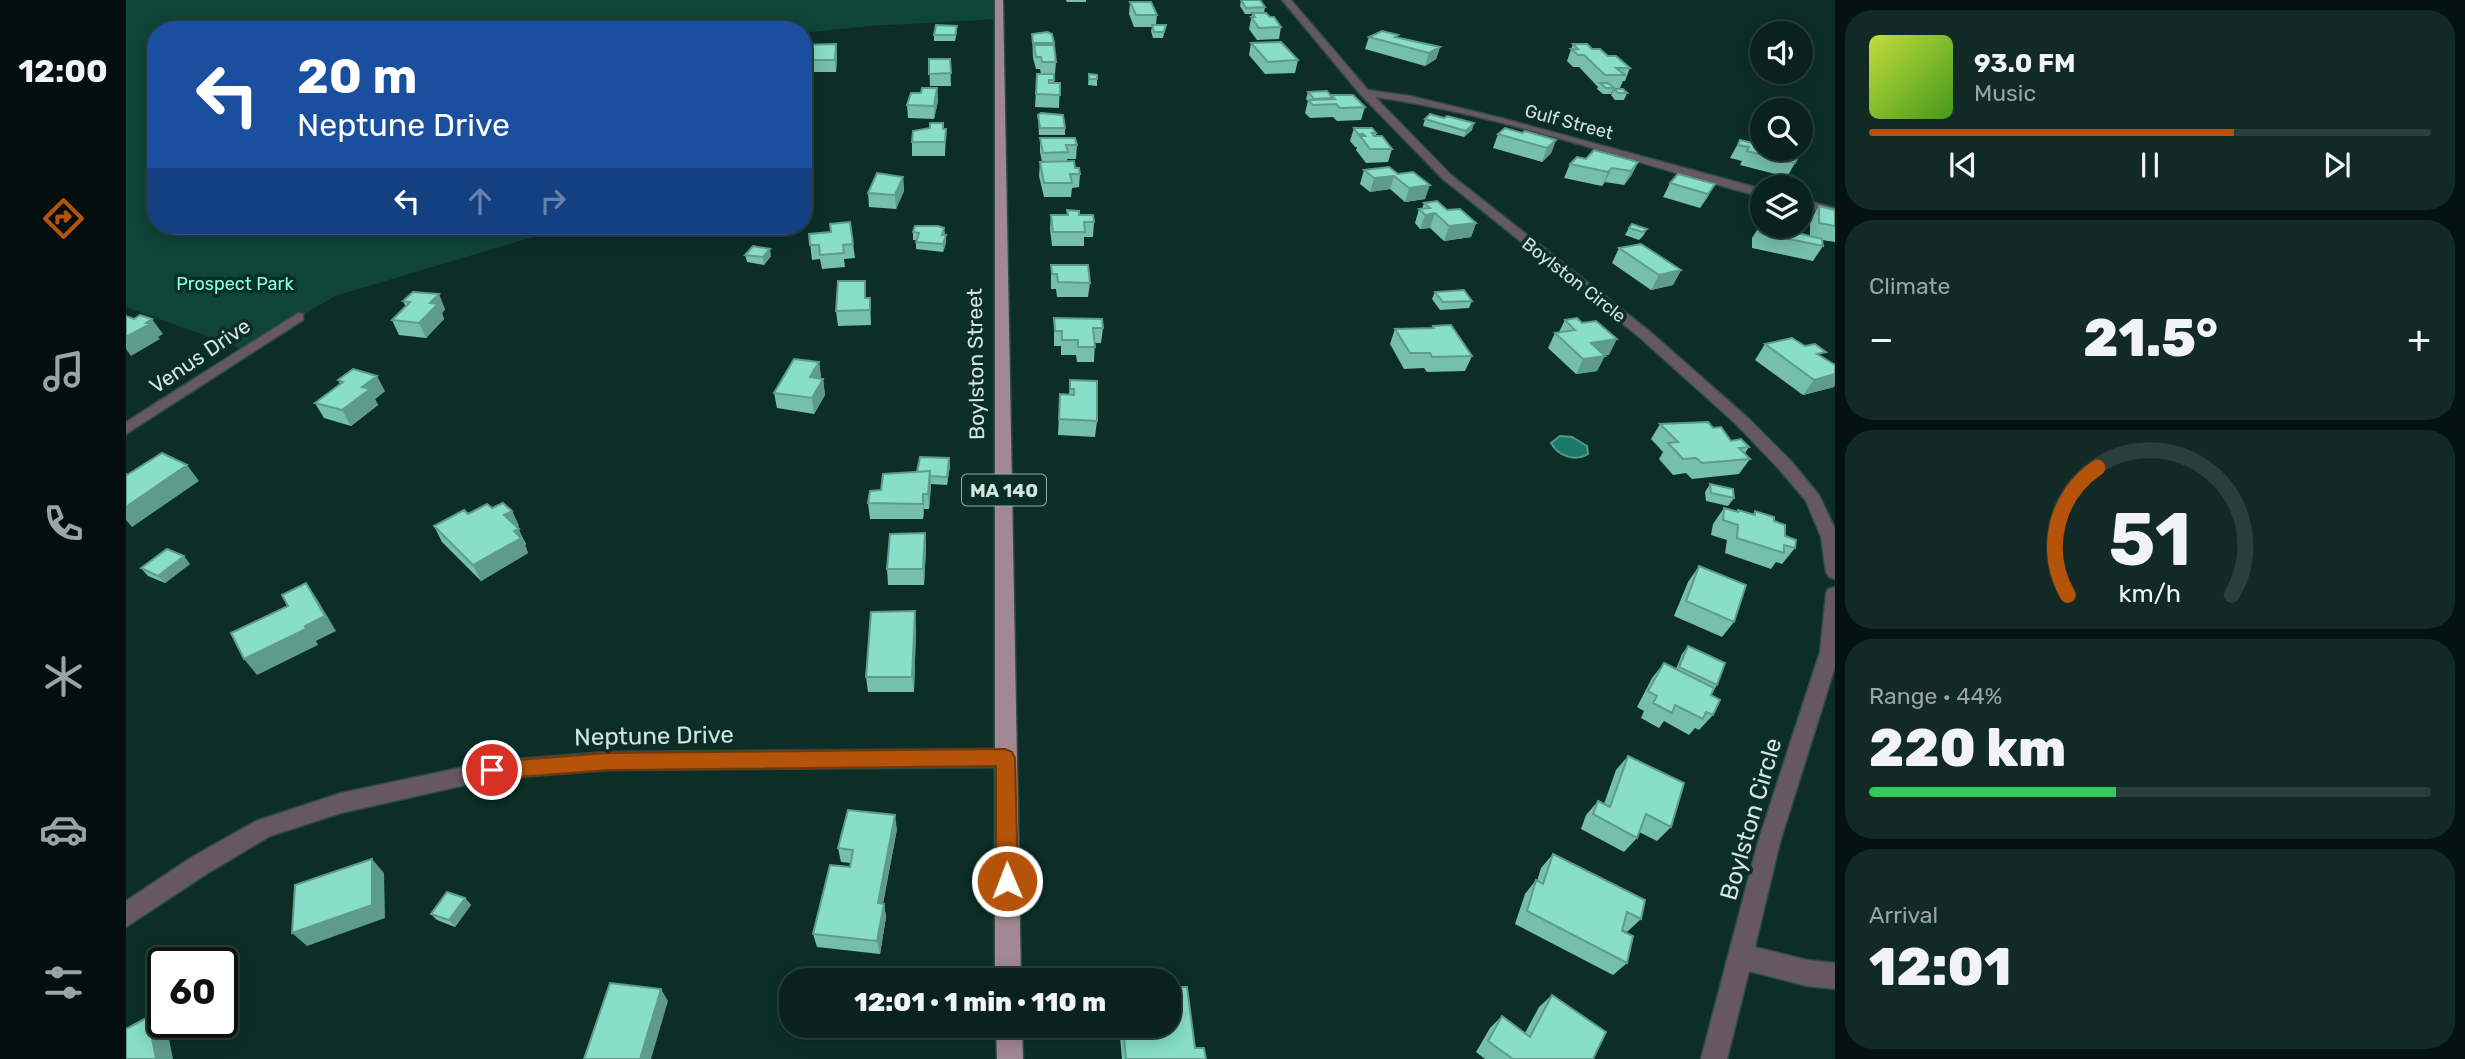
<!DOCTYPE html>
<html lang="en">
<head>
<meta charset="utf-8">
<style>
  body { margin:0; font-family:Rubik,sans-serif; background:#122a26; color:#f1f3f6; height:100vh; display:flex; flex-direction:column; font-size:26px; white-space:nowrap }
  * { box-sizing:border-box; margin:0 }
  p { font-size:23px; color:#99a4a4 }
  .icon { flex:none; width:38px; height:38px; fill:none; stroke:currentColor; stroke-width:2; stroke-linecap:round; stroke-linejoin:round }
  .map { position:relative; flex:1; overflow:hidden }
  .drawer { display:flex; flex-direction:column; gap:10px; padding:10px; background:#051310; width:630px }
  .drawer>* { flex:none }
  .top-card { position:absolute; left:21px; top:21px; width:665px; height:214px; border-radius:28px; box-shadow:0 4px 18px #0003,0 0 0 2px #293f3b; background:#1a4fa0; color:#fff; overflow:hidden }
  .fabs { position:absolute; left:1624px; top:21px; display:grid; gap:14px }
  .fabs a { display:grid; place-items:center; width:63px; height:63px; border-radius:50%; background:#09221d; box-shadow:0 4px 18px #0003,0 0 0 2px #293f3b; font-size:35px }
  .speed { position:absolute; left:21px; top:947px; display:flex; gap:14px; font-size:35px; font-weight:700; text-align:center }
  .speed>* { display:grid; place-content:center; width:91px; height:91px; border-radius:50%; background:#09221d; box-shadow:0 4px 18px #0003,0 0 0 2px #293f3b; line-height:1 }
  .speed .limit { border:4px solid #111; border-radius:10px; background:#fff; color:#111 }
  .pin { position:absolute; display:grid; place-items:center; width:60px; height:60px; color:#fff; margin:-30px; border:4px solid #fff; border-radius:50%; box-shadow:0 2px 7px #0007 }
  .me { position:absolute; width:77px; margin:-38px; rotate:359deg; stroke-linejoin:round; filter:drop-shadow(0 0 5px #0008) }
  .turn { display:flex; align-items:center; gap:24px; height:147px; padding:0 35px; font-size:32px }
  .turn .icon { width:91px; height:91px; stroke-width:2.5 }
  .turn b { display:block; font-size:49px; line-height:60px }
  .lanes { display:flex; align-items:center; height:66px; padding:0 35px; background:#0003; justify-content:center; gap:35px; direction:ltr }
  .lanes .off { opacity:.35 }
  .big { font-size:52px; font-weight:800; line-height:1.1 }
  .drawer .card { flex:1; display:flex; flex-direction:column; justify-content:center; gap:10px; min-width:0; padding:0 24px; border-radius:28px; background:#122a26 }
  .drawer .dial { align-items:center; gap:0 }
  .dial svg { height:182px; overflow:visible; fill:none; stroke:#293f3b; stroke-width:7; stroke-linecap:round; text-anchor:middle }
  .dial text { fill:#f1f3f6; stroke:none }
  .song { display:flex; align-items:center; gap:21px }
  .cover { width:84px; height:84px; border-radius:10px; background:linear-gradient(135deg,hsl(70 70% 55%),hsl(100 70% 35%)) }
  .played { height:7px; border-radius:4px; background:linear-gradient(90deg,#b45309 65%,#293f3b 65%) }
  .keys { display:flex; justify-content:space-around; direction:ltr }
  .heat { display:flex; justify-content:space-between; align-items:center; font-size:38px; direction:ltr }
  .charge { height:10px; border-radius:5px; background:linear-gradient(90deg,#34c759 44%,#293f3b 0) }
  .trip { position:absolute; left:653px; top:968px; width:402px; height:70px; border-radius:28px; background:#09221d; box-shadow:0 4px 18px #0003,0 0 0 2px #293f3b; font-weight:800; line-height:70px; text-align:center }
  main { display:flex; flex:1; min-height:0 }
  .menu { display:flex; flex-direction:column; width:126px; justify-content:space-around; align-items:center; background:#040e0c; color:#99a4a4 }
  .menu .icon { width:49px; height:49px }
  .menu .active { color:#b45309 }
  .menu b { font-size:32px; color:#f1f3f6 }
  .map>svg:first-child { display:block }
</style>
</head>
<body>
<main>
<nav class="menu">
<b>12:00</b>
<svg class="icon active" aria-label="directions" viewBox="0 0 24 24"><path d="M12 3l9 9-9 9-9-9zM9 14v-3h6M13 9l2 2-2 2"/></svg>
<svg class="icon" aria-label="music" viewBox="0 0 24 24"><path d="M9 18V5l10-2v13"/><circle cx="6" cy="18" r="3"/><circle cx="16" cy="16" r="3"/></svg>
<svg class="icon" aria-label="phone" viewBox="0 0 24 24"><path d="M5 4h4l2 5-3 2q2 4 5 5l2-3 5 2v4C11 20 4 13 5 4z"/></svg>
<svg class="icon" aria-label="climate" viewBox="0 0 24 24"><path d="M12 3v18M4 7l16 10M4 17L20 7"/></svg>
<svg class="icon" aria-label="car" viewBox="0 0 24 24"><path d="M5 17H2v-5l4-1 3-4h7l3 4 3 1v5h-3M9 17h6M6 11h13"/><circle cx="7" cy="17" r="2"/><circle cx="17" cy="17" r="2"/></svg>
<svg class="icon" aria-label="filters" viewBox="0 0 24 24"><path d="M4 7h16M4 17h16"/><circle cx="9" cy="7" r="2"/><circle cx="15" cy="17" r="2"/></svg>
</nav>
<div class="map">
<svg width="1709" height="1059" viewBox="0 0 1709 1059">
  <rect width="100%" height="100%" fill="#0c2e27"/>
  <path fill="#0f4439" d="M0,0H873L874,19L743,26L677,33V30H30V226H444L209,296L119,350L0,307Z"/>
  <path fill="#1a7a67" stroke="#519a8b" stroke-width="2" d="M1434,436L1446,437L1461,446L1462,454C1449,462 1432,456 1425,443Z"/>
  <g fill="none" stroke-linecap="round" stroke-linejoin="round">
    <defs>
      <path id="street" d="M1156,0H1165L1242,90L1284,96L1375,118L1636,189V197C1509,164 1378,115 1249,97L1325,175L1522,330L1622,418L1665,461L1693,495L1709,529V579L1703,577L1700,572L1695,537L1680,501L1653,469L1610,424L1512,336L1317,179L1235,95Z
        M1675,199L1709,208V216L1675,207Z
        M172,313L177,314V320L0,434V422Z
        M1709,587V667L1654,842L1629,947L1681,960L1709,963V989L1681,986L1623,971L1601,1059H1575L1632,842L1694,652L1700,594L1702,589Z
        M879,749L887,751L890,758L887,765L879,767L482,770L366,779L215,813L144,836L82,873L0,927V901L66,857L130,821L215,793L366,761L482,752Z"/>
      <path id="primary" d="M869,0H877L895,980H869Z
        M870,1026H896L897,1059H871Z"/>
    </defs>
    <use href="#street" stroke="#2c4b44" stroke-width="3"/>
    <use href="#primary" stroke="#2c4b44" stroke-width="3"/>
    <use href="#street" fill="#65585e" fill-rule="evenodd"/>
    <use href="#primary" fill="#a28893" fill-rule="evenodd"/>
  </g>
  <path fill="#75bfac" d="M940,0H960V2H941Z
    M1115,0L1139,7L1138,13L1155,27L1153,39L1131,40L1123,29L1126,14H1119L1114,6Z
    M1004,2L1031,15L1030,25H1040L1037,38H1027L1025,31L1026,27H1008L1003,14Z
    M831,32L829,41H808V35Z
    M906,34L928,43L930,62L928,83H934L933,108L909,107L911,74H915L914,69H910L907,58Z
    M1243,37H1271L1314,47L1310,59L1299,66L1239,49Z
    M1125,43L1172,60L1169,73L1139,74L1123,55Z
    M710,44L711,56L710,72H677V45Z
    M1447,44L1466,49L1504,68L1499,81H1497L1494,88H1488L1485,94H1477L1471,89L1472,87L1453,67H1447L1441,61Z
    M803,59H824L825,86H804Z
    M963,74L971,75V86L962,85Z
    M677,75L681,81V86H677Z
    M811,88L812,101L808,119L782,118L781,105L795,93Z
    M1488,89L1501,93L1498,100H1489L1485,95Z
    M1182,92L1205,96V95L1239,107L1235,120L1211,121L1207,117L1184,118L1179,113L1182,101L1180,99Z
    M912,115L939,128V135H913Z
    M1299,119L1346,130L1338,137L1297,126Z
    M1228,128L1250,133V136L1266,149L1262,162L1240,163L1230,150L1231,147H1229L1224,141Z
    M817,129H820L819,156H786V142Z
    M1396,133L1430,140L1425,153L1416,162L1367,148L1372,134Z
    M914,138L951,145L950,159H941V161L954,174L953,187L946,188L945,197H918L913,176L914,162H916L914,152Z
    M1614,140L1669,163L1661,177L1614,165L1616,161L1604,158Z
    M1460,159L1512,162L1505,176L1498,185L1479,182L1476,186L1438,178L1444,164Z
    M1263,167L1299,199L1279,202L1264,189L1244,192L1234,184L1238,170Z
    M777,177L778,191L770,209L743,207L742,193Z
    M1544,183L1589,184L1581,198L1574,208L1537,197Z
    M1298,203L1321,210L1350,223L1345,237L1318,241L1304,228L1294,229L1289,223L1293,209H1296Z
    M1693,206L1709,210V242L1696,240L1697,246L1687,261L1626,248V238L1635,224L1684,236V221Z
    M941,210L953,215L968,222L967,237H958V246H926L924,229L925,215H941Z
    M818,228L820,243L817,252L790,249V240H787V232Z
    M1503,228L1521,229L1517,236L1513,240L1499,235Z
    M683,234L727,244L729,258L718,259L719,267L696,269L694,259L686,260Z
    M1493,248L1555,270L1547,285L1525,290L1486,263Z
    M619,255L645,256L638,265L621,262Z
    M925,265L964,283L962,297H931L930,289H925Z
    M287,292L319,309L316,313L318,319L300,338L273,335L266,320L280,307L277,301Z
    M1309,292L1346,301L1343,308L1314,310L1306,299Z
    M740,298H744L745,325L712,326L710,311Z
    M928,318L977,328L975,343H969L968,362H951L950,355H935V346H928Z
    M1439,320L1483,355H1479L1471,371L1450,374L1422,348L1429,333L1433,332Z
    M1307,326L1346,356L1339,371L1301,372L1298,368L1278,369L1264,344L1269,329L1306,328Z
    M1639,344L1696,357L1708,387L1677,395L1629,360Z
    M693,362L695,377L694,379H697L699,395L688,414L651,408L648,393Z
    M212,380L259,391L249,399L252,405L225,426L198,418L189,403L214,384Z
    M944,380L971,421L969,437L932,435L934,394L943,395Z
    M1534,424L1587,428L1605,441L1623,447L1619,453L1624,459L1613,474L1566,479L1560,473L1547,475L1533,459L1537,452L1525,439Z
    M823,458L824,466L821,485L805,484L803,509H798L797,519H744L742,503L755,490L791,472Z
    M1584,484L1608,498L1602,506L1580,501L1579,492Z
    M366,508L386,511L393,526L391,527L400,544L399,545L402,553L355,581L316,542L308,526L342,514Z
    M1598,508L1611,512L1612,510L1627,514L1629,511L1648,521L1669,548L1656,564L1650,562L1645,569L1599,553L1601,540L1585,535L1587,524Z
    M799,533L800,549L798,585H762L761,569Z
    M64,564L39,583L22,576L15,568Z
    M1573,566L1608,622L1596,637L1548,616L1562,582Z
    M790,627L788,692H742L740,677Z
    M1562,646L1591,685L1585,695L1587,715L1573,730L1569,728L1563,735L1538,721L1533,728L1515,718L1518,711L1511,707L1526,678L1538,663L1550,669L1556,654Z
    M1502,756L1545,827L1531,841L1513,832L1511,838L1498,852L1455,829L1460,815L1472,801L1478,804L1490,770Z
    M771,829L757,904H758L760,917L754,954L691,947L687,934L724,867V863L715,862L712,848Z
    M1427,854L1515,919L1501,932L1497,930L1501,963L1487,975L1389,924L1399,894L1410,880L1411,881L1415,868Z
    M339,898L345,905L329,927L311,920L305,914Z
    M1426,995L1467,1059H1359L1350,1052L1364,1028L1376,1016L1399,1033L1413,1007Z
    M993,1026H1043L1080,1059H996Z"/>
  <path fill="#5f9b8c" d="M710,44L711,56L710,72L709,60Z
    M1314,47L1310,59L1299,66L1303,53Z
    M811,88L812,101L808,119V106Z
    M1348,123L1346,130L1338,137L1340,131Z
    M1430,140L1425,153L1416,162L1421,148Z
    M1512,162L1505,176L1498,185L1505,171Z
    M1486,168L1479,182L1476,186L1482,172Z
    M1268,176L1264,189L1244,192L1248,178Z
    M777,177L778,191L770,209L769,195Z
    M1589,184L1581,198L1574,208L1582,194Z
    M1304,185L1299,199L1279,202L1283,188Z
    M1309,213L1304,228L1294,229L1299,215Z
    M1350,223L1345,237L1318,241L1323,226Z
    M820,235V243L817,252V244Z
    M644,249L645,256L638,265L637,257Z
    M1555,270L1547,285L1525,290L1533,275Z
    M313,294L319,309L316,313L318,319L300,338L293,323L304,303Z
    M26,319L37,334L32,337L34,339L5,356L0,349V337Z
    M1491,339L1483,355L1457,358L1465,343Z
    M1479,356L1471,371L1450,374L1457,359Z
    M693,362L695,377L687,393L684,377Z
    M1709,374V385L1708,387L1677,395L1688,380Z
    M251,376L259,391L249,399L252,405L225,426L216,410L236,387Z
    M697,379L699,395L688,414L686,398Z
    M823,458L824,466L821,485V477Z
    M61,465L73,481L6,527L0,520V507Z
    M804,471L805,487L803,509L802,494Z
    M797,494L798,509L797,519Z
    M386,511L393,526L385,531L378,515Z
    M393,529L402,553L355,581L347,565L388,531Z
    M799,533L800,549L798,585L797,569Z
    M58,556L64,564L39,583L32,576Z
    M180,583L191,599L210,631L190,641L192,645L131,675L118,659Z
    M789,611L790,627L788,692L786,677Z
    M769,815L771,829L754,917L752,903Z
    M246,859L258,873L259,918L181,946L166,933Z
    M339,898L345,905L329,927L323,920Z
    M758,904L760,917L754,954L751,941Z
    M535,989L542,1001L525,1059H514Z
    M22,1017L41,1029L47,1059H30Z"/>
  <path fill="#88dec8" stroke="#5f9b8c" stroke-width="2" d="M1115,0H1134L1139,7L1120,8Z
    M1004,2H1025L1031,15H1010Z
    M1126,13H1140L1144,17H1148L1155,27L1133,28L1125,17H1129Z
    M810,25L831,26L829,35H808Z
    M1026,25H1040L1038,32H1028Z
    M1256,31L1272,35L1269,37L1314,47L1303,53L1243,37Z
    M921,32L926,34L928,43H907L906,34Z
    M1155,42L1172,60L1142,62L1125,43Z
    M710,44L709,60H677V45Z
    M1447,44H1461L1466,49H1474L1482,56H1490L1504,68H1490L1499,75H1479L1458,55H1452L1445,49H1452Z
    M908,45H928L930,62H916L915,57H910Z
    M803,59H824L825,73L803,74Z
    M911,74H928V80H923V83H934V95L910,94Z
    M963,74L971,75V79H963Z
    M1474,83H1482L1488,88H1480Z
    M796,88H811L808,106L781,105L785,93H795Z
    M1488,89H1497L1501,93H1492Z
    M1201,91L1205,96V98L1188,99L1182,92Z
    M1205,95H1227L1239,107L1214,108L1210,104L1187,105L1182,100L1209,99Z
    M915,113L937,115L939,128H914L912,115Z
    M1304,114L1318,118L1321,116L1348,123L1340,131L1299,119Z
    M804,123H817V129H820L819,142H786L787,131L804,128Z
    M1228,128H1246L1250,133H1246L1248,136H1256L1266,149H1244L1234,136H1239L1237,134H1232Z
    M1379,128L1396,133L1399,131L1430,140L1421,148L1372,134Z
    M914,138H949L951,145H940L942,152L917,153Z
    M1614,140L1636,145V149H1664L1662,151L1673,154L1669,163L1621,151L1623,147L1612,145Z
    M1468,150L1512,162L1505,171L1486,168L1482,172L1444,164L1451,157L1460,159Z
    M948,161L949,168H953L954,174H944L946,183H918L914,162Z
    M1263,167L1272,174L1287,172L1304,185L1283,188L1268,176L1248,178L1238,170Z
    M751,173L777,177L769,195L742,193Z
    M1552,174L1589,184L1582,194L1544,183Z
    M1311,201L1321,210L1334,209L1350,223L1323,226L1309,213L1299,215L1293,209L1304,208L1298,203Z
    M1693,206L1709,210V226L1693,223Z
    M941,210L953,211V215H967L968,222H958L959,232H927L925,215H942Z
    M724,222L727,244L717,245L718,253L694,255L693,245H684L683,234L705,232L704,224Z
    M1506,224L1521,229L1517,232L1503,228Z
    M1635,224H1636V226H1643L1696,239L1697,246L1634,233Z
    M789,226H812L818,228L816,235H820L817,244L790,242L793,233L787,232Z
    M1515,244L1555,270L1533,275L1493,248Z
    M627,246L644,249L637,257L619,255Z
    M925,265H962L964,283L932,282L931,274H926Z
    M712,281H739V298H744V310L710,311Z
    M1338,290L1346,301L1317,302L1309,292Z
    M287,292L313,294L304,303L312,304L293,323L266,320L284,302L277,301Z
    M14,315L26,319L20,323L24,324L0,337V316L8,319Z
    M928,318L976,319L977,328H967L969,347H952V340H936V331H929Z
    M1451,318L1456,323L1470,321L1491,339L1465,343L1479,356L1457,359L1429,333L1449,330L1439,320Z
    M1325,325L1346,356L1306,357L1304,353H1284L1269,329L1308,328L1307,326Z
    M1666,338L1679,346L1689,344L1700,352L1691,354L1709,365V374L1688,380L1639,344Z
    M668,359L693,362L684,377L697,379L686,398L648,393Z
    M227,369L251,376L236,387L244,389L216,410L189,403L217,382L212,380Z
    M944,380L971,381V421L933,419L934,394L948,395V389H944Z
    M1582,422L1587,428L1595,427L1605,441L1615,439L1623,447L1613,448L1624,459L1576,463L1570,458L1557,459L1542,443L1552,442L1534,424Z
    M36,453L61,465L0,507V474L1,475Z
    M794,457L823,458L821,477L804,476V471L791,472Z
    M804,471L802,494H797V504L742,503L744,491L755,490L757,474Z
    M1584,484L1607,489L1608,498L1585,493Z
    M377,503L386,511L378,515L393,529L388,531L395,538L347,565L308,526L338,510L342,514L361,504L366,508Z
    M1598,508L1612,512V510L1629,515V511L1648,517V521L1659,525V536L1670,540L1669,548L1658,545V553L1611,538L1612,525L1597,520Z
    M799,533L797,569H761L764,534Z
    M41,549L58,556L32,576L15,568Z
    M1573,566L1620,585L1608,622L1560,601Z
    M180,583L199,616L179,626L180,629L118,659L105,633L162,606L156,595Z
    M789,611L786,677H740L745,612Z
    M1562,646L1599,663L1591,685L1553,667Z
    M1538,663L1588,688L1585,695L1594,700L1587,715L1580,712L1577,719L1549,705L1546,713L1527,703L1531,696L1522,691Z
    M1502,756L1558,783L1545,827L1520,814L1511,838L1467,814L1472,801L1484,807Z
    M722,810L769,815L752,903L758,904L751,941L687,934L704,865L724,867L727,850L712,848Z
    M1427,854L1519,900L1515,919L1501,912L1496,931L1507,936L1501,963L1401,911L1410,880L1417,884Z
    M246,859V905L166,933L169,885Z
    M321,892L339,898L323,920L305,914Z
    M484,983L535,989L514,1059H458Z
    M1043,987H1061L1069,1048H1078L1080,1059H1000L997,1026H1043Z
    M1426,995L1480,1032L1467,1059H1387L1362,1041L1376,1016L1404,1037Z
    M22,1017L30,1059H0V1029Z"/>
  <path fill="#b45309" stroke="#753606" stroke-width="2" d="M879,749L886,752L889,758L892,881L889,888L881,891L874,888L870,881V766L482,770L366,779L359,776L356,770L359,764L366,762L482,753Z"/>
  <g text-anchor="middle" stroke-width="7" stroke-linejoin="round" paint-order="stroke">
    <g font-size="18" fill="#d2e5df" stroke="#0c2e27">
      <text transform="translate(1443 122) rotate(15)" y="6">Gulf Street</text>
      <text transform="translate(1448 280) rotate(38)" y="6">Boylston Circle</text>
    </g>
    <g font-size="18" fill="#83ffe1" stroke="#0c2e27">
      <text x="109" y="290">Prospect Park</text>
    </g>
    <rect fill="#0c2e27" stroke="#97aea8" stroke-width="2" x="836" y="474.5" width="84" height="31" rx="5"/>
    <g font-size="19" font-weight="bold" fill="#d2e5df">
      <text x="878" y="497">MA 140</text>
    </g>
    <g font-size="21" fill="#d2e5df" stroke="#0c2e27">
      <text transform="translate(74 356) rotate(-34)" y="7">Venus Drive</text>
      <text transform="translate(850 364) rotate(-91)" y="7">Boylston Street</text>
    </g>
    <g font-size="24" fill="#d2e5df" stroke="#0c2e27">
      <text transform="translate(528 736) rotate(-1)" y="8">Neptune Drive</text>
      <text transform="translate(1625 819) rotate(-74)" y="8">Boylston Circle</text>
    </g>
  </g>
</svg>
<div class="fabs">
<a><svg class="icon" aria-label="sound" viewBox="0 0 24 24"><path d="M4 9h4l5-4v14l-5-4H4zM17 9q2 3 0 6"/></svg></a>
<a><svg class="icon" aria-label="search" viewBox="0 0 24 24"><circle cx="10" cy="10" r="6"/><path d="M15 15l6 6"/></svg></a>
<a><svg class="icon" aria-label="layers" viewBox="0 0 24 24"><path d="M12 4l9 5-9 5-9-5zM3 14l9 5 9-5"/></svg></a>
</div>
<div class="speed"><div class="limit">60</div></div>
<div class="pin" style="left:366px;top:770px;background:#d93025"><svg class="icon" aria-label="arrive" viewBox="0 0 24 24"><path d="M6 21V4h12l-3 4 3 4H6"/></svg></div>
<svg class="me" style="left:881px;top:881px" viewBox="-20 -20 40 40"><circle r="17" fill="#b45309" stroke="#fff" stroke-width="3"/><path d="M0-11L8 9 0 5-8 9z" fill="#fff"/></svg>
<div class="trip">12:01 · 1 min · 110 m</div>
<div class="top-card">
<div class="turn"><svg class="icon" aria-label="left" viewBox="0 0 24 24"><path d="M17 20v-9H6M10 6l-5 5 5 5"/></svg><div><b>20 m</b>Neptune Drive</div></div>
<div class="lanes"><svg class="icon" aria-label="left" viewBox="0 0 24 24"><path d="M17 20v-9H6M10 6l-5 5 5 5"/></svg><svg class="icon off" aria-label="ahead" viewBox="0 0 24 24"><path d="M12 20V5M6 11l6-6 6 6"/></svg><svg class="icon off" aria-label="right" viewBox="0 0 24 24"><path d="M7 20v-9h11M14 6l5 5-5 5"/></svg></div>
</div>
</div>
<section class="drawer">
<div class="card">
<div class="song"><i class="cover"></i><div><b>93.0 FM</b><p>Music</p></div></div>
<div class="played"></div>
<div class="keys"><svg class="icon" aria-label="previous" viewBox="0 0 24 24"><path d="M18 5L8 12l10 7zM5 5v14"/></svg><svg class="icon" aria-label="pause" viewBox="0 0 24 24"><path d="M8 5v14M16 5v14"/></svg><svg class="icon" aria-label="next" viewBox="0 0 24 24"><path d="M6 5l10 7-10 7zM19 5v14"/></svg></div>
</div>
<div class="card"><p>Climate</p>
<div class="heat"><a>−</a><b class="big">21.5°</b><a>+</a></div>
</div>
<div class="card dial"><svg viewBox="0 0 100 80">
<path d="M14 69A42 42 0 1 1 86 69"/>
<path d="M14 69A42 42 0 0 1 27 13" stroke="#b45309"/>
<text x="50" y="56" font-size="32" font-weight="700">51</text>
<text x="50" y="72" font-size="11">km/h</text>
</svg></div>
<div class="card"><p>Range · 44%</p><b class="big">220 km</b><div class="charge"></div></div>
<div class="card"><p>Arrival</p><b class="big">12:01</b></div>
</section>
</main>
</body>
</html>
